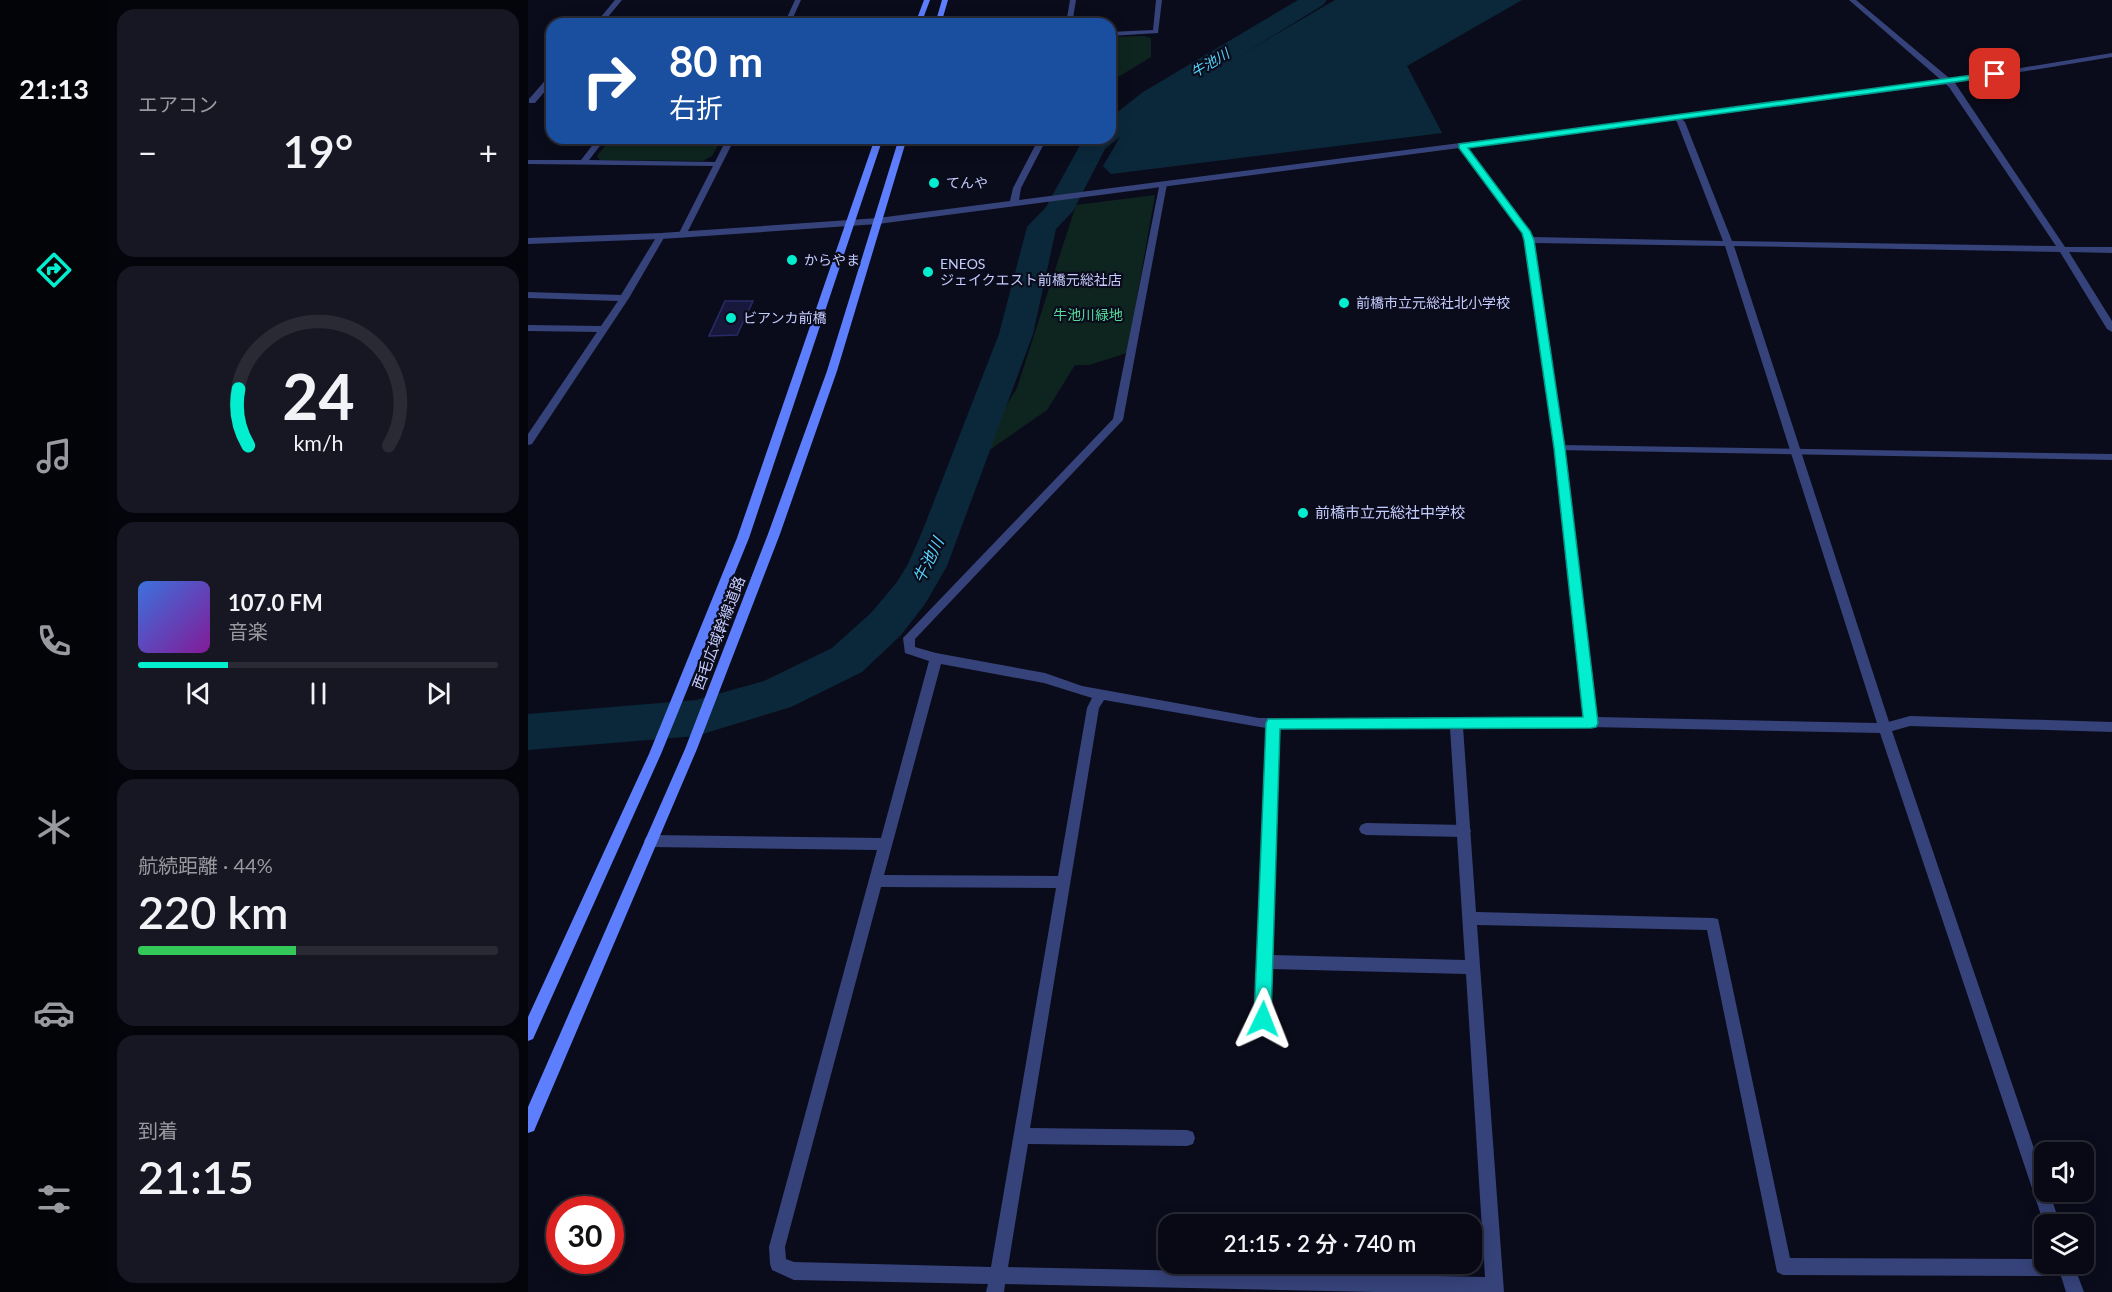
<!DOCTYPE html>
<html lang="ja">
<head>
<meta charset="utf-8">
<style>
  body { margin:0; font-family:Lato,"Noto Sans JP",sans-serif; background:#161722; color:#f1f3f6; height:100vh; display:flex; flex-direction:column; font-size:22px; white-space:nowrap }
  * { box-sizing:border-box; margin:0 }
  p { font-size:20px; color:#989aa0 }
  .icon { flex:none; width:33px; height:33px; fill:none; stroke:currentColor; stroke-width:2; stroke-linecap:round; stroke-linejoin:round }
  .map { position:relative; flex:1; overflow:hidden }
  .panel { display:flex; flex-direction:column; gap:9px; padding:9px; background:#04050b; width:420px }
  .panel>* { flex:none }
  .top-card { position:absolute; left:18px; top:18px; width:570px; height:126px; border-radius:18px; box-shadow:0 3px 15px #0003,0 0 0 2px #292a34; background:#1a4fa0; color:#fff; overflow:hidden }
  .buttons { position:absolute; left:1506px; top:1142px; display:grid; gap:12px }
  .buttons a { display:grid; place-items:center; width:60px; height:60px; border-radius:12px; background:#080914; box-shadow:0 3px 15px #0003,0 0 0 2px #292a34; font-size:30px }
  .speed { position:absolute; left:18px; top:1196px; display:flex; gap:12px; font-size:30px; font-weight:700; text-align:center }
  .speed>* { display:grid; place-content:center; width:78px; height:78px; border-radius:50%; background:#080914; box-shadow:0 3px 15px #0003,0 0 0 2px #292a34; line-height:1 }
  .speed .limit { border:9px solid #d22; background:#fff; color:#111 }
  .pin { position:absolute; display:grid; place-items:center; width:51px; height:51px; color:#fff; margin:-26px; border-radius:12px; box-shadow:0 3px 9px #0006 }
  .me { position:absolute; width:66px; margin:-33px; rotate:2deg; stroke-linejoin:round; filter:drop-shadow(0 0 4px #0008) }
  .turn { display:flex; align-items:center; gap:21px; height:126px; padding:0 24px; font-size:27px }
  .turn .icon { width:78px; height:78px; stroke-width:2.5 }
  .turn b { display:block; font-size:42px; line-height:51px }
  .big { font-size:45px; font-weight:600; line-height:1.1 }
  .panel .card { flex:1; display:flex; flex-direction:column; justify-content:center; gap:9px; min-width:0; padding:0 21px; border-radius:18px; background:#161722 }
  .panel .dial { align-items:center; gap:0 }
  .dial svg { height:156px; overflow:visible; fill:none; stroke:#292a34; stroke-width:7; stroke-linecap:round; text-anchor:middle }
  .dial text { fill:#f1f3f6; stroke:none }
  .song { display:flex; align-items:center; gap:18px }
  .cover { width:72px; height:72px; border-radius:9px; background:linear-gradient(135deg,hsl(220 70% 55%),hsl(290 70% 35%)) }
  .played { height:6px; border-radius:3px; background:linear-gradient(90deg,#03edcf 25%,#292a34 25%) }
  .keys { display:flex; justify-content:space-around; direction:ltr }
  .heat { display:flex; justify-content:space-between; align-items:center; font-size:33px; direction:ltr }
  .charge { height:9px; border-radius:4px; background:linear-gradient(90deg,#34c759 44%,#292a34 0) }
  .trip { position:absolute; left:630px; top:1214px; width:324px; height:60px; border-radius:18px; background:#080914; box-shadow:0 3px 15px #0003,0 0 0 2px #292a34; font-weight:600; line-height:60px; text-align:center }
  main { display:flex; flex:1; min-height:0 }
  .menu { display:flex; flex-direction:column; width:108px; justify-content:space-around; align-items:center; background:#030408; color:#989aa0 }
  .menu .icon { width:42px; height:42px }
  .menu .active { color:#03edcf }
  .menu b { font-size:27px; color:#f1f3f6 }
  .map>svg:first-child { display:block }
</style>
</head>
<body>
<main>
<nav class="menu">
<b>21:13</b>
<svg class="icon active" aria-label="directions" viewBox="0 0 24 24"><path d="M12 3l9 9-9 9-9-9zM9 14v-3h6M13 9l2 2-2 2"/></svg>
<svg class="icon" aria-label="music" viewBox="0 0 24 24"><path d="M9 18V5l10-2v13"/><circle cx="6" cy="18" r="3"/><circle cx="16" cy="16" r="3"/></svg>
<svg class="icon" aria-label="phone" viewBox="0 0 24 24"><path d="M5 4h4l2 5-3 2q2 4 5 5l2-3 5 2v4C11 20 4 13 5 4z"/></svg>
<svg class="icon" aria-label="climate" viewBox="0 0 24 24"><path d="M12 3v18M4 7l16 10M4 17L20 7"/></svg>
<svg class="icon" aria-label="car" viewBox="0 0 24 24"><path d="M5 17H2v-5l4-1 3-4h7l3 4 3 1v5h-3M9 17h6M6 11h13"/><circle cx="7" cy="17" r="2"/><circle cx="17" cy="17" r="2"/></svg>
<svg class="icon" aria-label="filters" viewBox="0 0 24 24"><path d="M4 7h16M4 17h16"/><circle cx="9" cy="7" r="2"/><circle cx="15" cy="17" r="2"/></svg>
</nav>
<section class="panel">
<div class="card"><p>エアコン</p>
<div class="heat"><a>−</a><b class="big">19°</b><a>+</a></div>
</div>
<div class="card dial"><svg viewBox="0 0 100 80">
<path d="M14 69A42 42 0 1 1 86 69"/>
<path d="M14 69A42 42 0 0 1 9 40" stroke="#03edcf"/>
<text x="50" y="56" font-size="32" font-weight="700">24</text>
<text x="50" y="72" font-size="11">km/h</text>
</svg></div>
<div class="card">
<div class="song"><i class="cover"></i><div><b>107.0 FM</b><p>音楽</p></div></div>
<div class="played"></div>
<div class="keys"><svg class="icon" aria-label="previous" viewBox="0 0 24 24"><path d="M18 5L8 12l10 7zM5 5v14"/></svg><svg class="icon" aria-label="pause" viewBox="0 0 24 24"><path d="M8 5v14M16 5v14"/></svg><svg class="icon" aria-label="next" viewBox="0 0 24 24"><path d="M6 5l10 7-10 7zM19 5v14"/></svg></div>
</div>
<div class="card"><p>航続距離 · 44%</p><b class="big">220 km</b><div class="charge"></div></div>
<div class="card"><p>到着</p><b class="big">21:15</b></div>
</section>
<div class="map">
<svg width="1584" height="1292" viewBox="0 0 1584 1292">
  <rect width="100%" height="100%" fill="#0b0c1b"/>
  <path fill="#0e251f" d="M616,36L623,38V57L582,82V37Z
    M83,138H194L184,156L175,161L72,160L69,156Z
    M627,195L599,353L561,365H547L519,410L463,449L456,447L460,435L489,388L548,205Z"/>
  <path fill="#0b283a" d="M807,0H994L879,66L914,133L583,174L575,166L595,132L635,100Z"/>
  <g fill="none" stroke-linecap="round" stroke-linejoin="round">
    <path fill="#0b283a" fill-rule="evenodd" d="M770,0H799L795,5L633,104L577,149L545,211L528,229L505,334L419,566L397,604L373,635L334,672L263,707L168,736L0,750V714L168,700L236,681L304,648L343,613L369,582L380,564L394,532L471,334L499,227L518,207L556,138H582V118L615,92Z"/>
  </g>
  <path fill="#17183c" stroke="#292b67" stroke-width="1.5" d="M197,301H225L209,335L181,336Z"/>
  <g fill="none" stroke-linecap="round" stroke-linejoin="round">
    <path fill="#36437a" fill-rule="evenodd" d="M1032,445L1584,454V460L1028,450L1027,448Z
      M1382,716L1584,722V732L1382,726L1357,733L1353,732L1351,728L1353,724Z
      M838,823L936,825L941,827L943,831L941,835L936,837L838,835L833,833L831,829L833,825Z"/>
    <path fill="#36437a" fill-rule="evenodd" d="M267,0H273L262,24H256Z
      M628,0H634L630,33L582,36V32L625,30Z
      M1321,0H1328L1427,83L1537,247H1584V253L1541,252L1584,321V332L1579,329L1532,252L1206,246L1363,728L1516,1178V1191H1521L1532,1224H1516V1226V1224L1352,733L1063,727H935L948,912L1185,918L1190,919L1262,1258L1516,1259V1263H1545L1556,1292H1538L1533,1276L1255,1275L1249,1272L1179,930L949,925L976,1292H846L477,1284L476,1292H458L460,1284L266,1280L244,1270L242,1264L241,1247L349,850L123,847L118,845L116,841L118,837L123,835L353,838L401,661L377,653L375,638L585,419L632,182L639,184L595,420L387,639V647L408,653L517,673L554,686L731,718L1056,717L1027,448L997,240L995,233L930,146L937,144L1002,231L1005,237L1195,241L1149,122L1145,117L1149,115L1157,122L1204,241L1528,246L1421,87ZM1006,243L1197,246L1349,723L1069,717L1037,448ZM413,664L516,683L564,698L559,708L530,876L356,875ZM576,700L738,728L726,1019L729,1024L734,1026L739,1024L742,1019L743,969L938,974L957,1277L480,1267L500,1144L659,1146L665,1144L667,1138L665,1132L659,1130L502,1128L571,708ZM751,728H922L937,960L744,955ZM353,887L528,888L463,1267L266,1262L258,1259L257,1247Z
      M70,138H78L61,160L187,162L199,138H207L158,235L154,238L150,235L185,166L0,164V160H53Z
      M133,233L137,236L101,298L4,444L0,445V434L69,332L0,331V325L73,326L90,301L0,298V292L93,295L129,236Z"/>
    <path fill="#36437a" fill-rule="evenodd" d="M87,0H94L74,24H67Z
      M542,0H548L544,24H538Z
      M1584,53V57L1420,84L350,224L133,239L0,244V238L133,233L350,218L482,201L485,188L511,138H519L493,188L491,200L1420,80Z
      M21,76H24V83L7,103H1V99Z"/>
    <path fill="#5d7efd" fill-rule="evenodd" d="M396,0H402L393,24H387Z
      M414,0H420L413,24H407Z
      M347,138H355L221,538L133,754L5,1039L0,1041V1017L121,754L209,538Z
      M371,138H379L309,371L252,534L169,749L6,1131L0,1133V1107L157,749L240,534L299,371Z"/>
  </g>
  <path fill="#03edcf" stroke="#029a87" stroke-width="1.5" d="M1467,72H1470V76L940,148L1002,231L1006,240L1037,448L1070,723L1068,727L1063,728L752,729L743,1019L741,1025L735,1028L729,1025L726,1019L738,723L740,719L1055,717L1026,448L996,240L994,233L931,148V144Z"/>
  <g fill="#03edcf" stroke="#0b0c1b" stroke-width="2">
    <circle cx="406" cy="183" r="6"/>
    <circle cx="264" cy="260" r="6"/>
    <circle cx="400" cy="272" r="6"/>
    <circle cx="816" cy="303" r="6"/>
    <circle cx="203" cy="318" r="6"/>
    <circle cx="775" cy="513" r="6"/>
  </g>
  <g text-anchor="middle" stroke-width="4.5" stroke-linejoin="round" paint-order="stroke">
    <g font-size="14" font-style="italic" fill="#55d6fd" stroke="#0b0c1b">
      <text transform="translate(682 63) rotate(-31)" y="5">牛池川</text>
    </g>
    <g font-size="14" fill="#c5ccfe" stroke="#0b0c1b" text-anchor="start">
      <text x="418" y="188">てんや</text>
      <text x="276" y="265">からやま</text>
      <text x="412" y="269">ENEOS<tspan x="412" dy="16">ジェイクエスト前橋元総社店</tspan></text>
      <text x="828" y="308">前橋市立元総社北小学校</text>
      <text x="215" y="323">ビアンカ前橋</text>
    </g>
    <g font-size="14" fill="#54dc9b" stroke="#0b0c1b">
      <text x="560" y="320">牛池川緑地</text>
    </g>
    <g font-size="15" fill="#c5ccfe" stroke="#0b0c1b" text-anchor="start">
      <text x="787" y="518">前橋市立元総社中学校</text>
    </g>
    <g font-size="15" fill="#c5ccfe" stroke="#0b0c1b">
      <text transform="translate(191 633) rotate(-69)" y="5">西毛広域幹線道路</text>
    </g>
    <g font-size="16" font-style="italic" fill="#55d6fd" stroke="#0b0c1b">
      <text transform="translate(400 560) rotate(-64)" y="6">牛池川</text>
    </g>
  </g>
</svg>
<div class="buttons">
<a><svg class="icon" aria-label="sound" viewBox="0 0 24 24"><path d="M4 9h4l5-4v14l-5-4H4zM17 9q2 3 0 6"/></svg></a>
<a><svg class="icon" aria-label="layers" viewBox="0 0 24 24"><path d="M12 4l9 5-9 5-9-5zM3 14l9 5 9-5"/></svg></a>
</div>
<div class="speed"><div class="limit">30</div></div>
<div class="pin" style="left:1467px;top:74px;background:#d93025"><svg class="icon" aria-label="arrive" viewBox="0 0 24 24"><path d="M6 21V4h12l-3 4 3 4H6"/></svg></div>
<svg class="me" style="left:735px;top:1019px" viewBox="-20 -20 40 40"><path d="M0-17L14 15 0 8-14 15z" fill="#03edcf" stroke="#fff" stroke-width="4"/></svg>
<div class="trip">21:15 · 2 分 · 740 m</div>
<div class="top-card">
<div class="turn"><svg class="icon" aria-label="right" viewBox="0 0 24 24"><path d="M7 20v-9h11M14 6l5 5-5 5"/></svg><div><b>80 m</b>右折</div></div>
</div>
</div>
</main>
</body>
</html>
